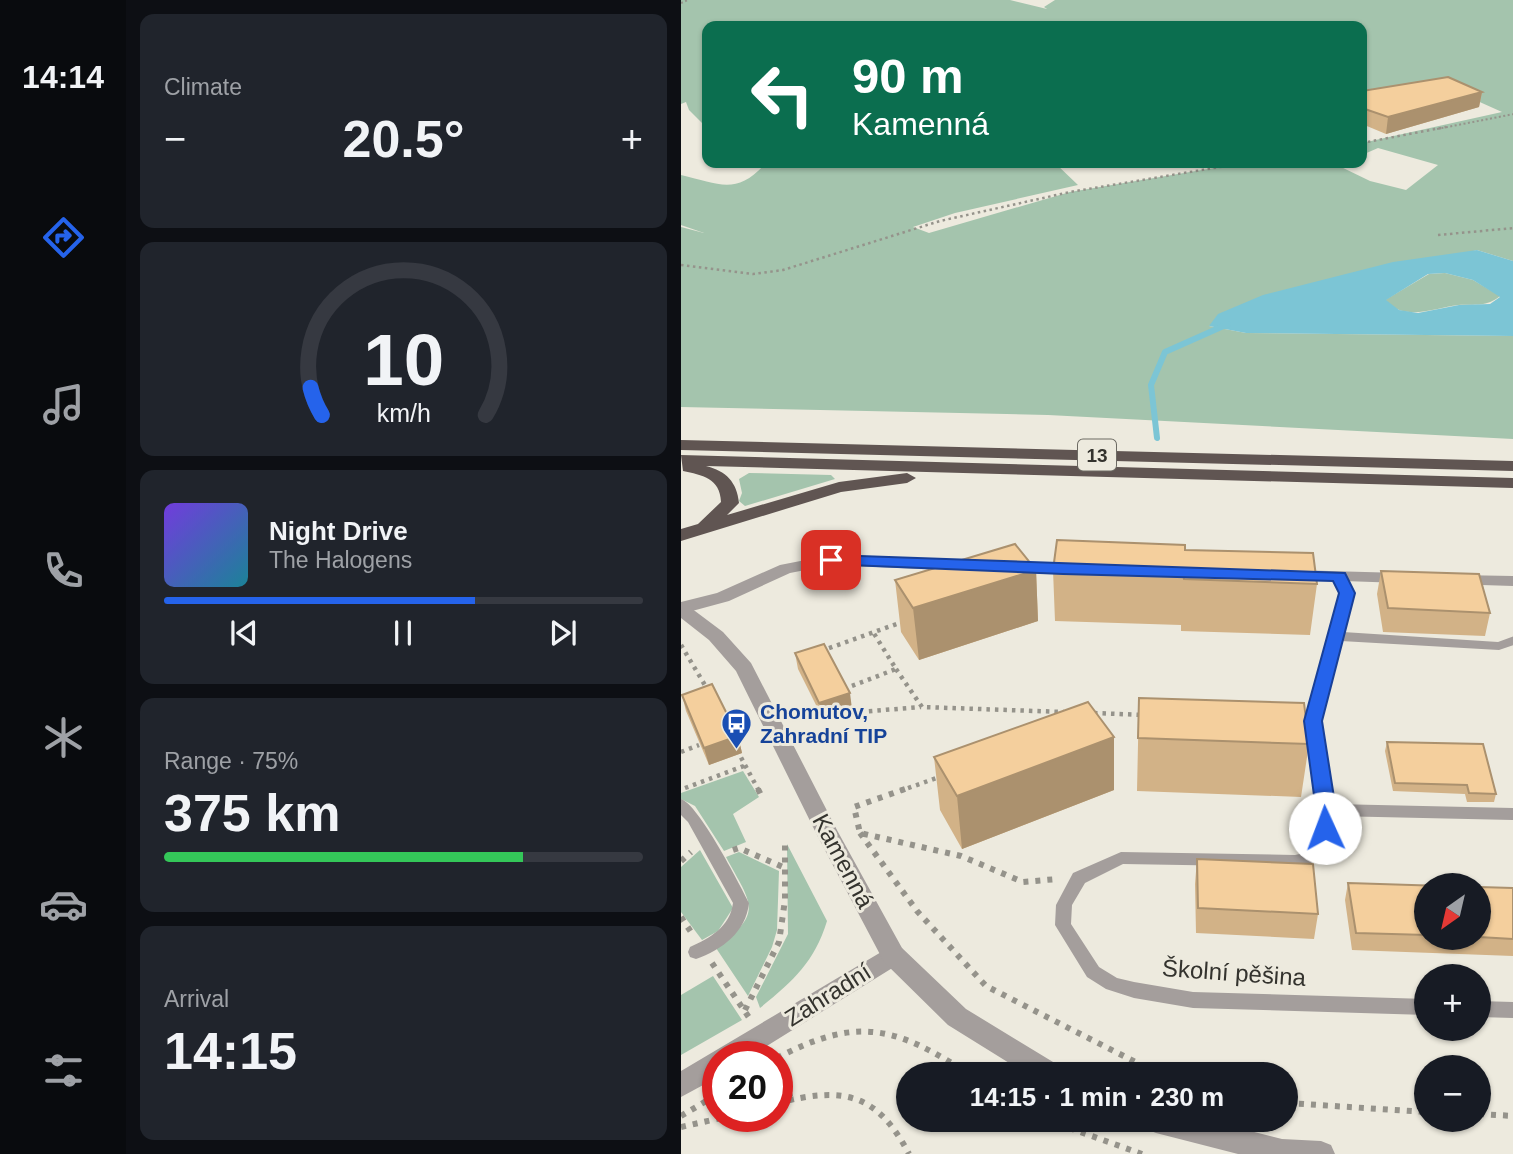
<!DOCTYPE html>
<html lang="en">
<head>
<meta charset="utf-8">
<style>
  body { margin:0; font-family:Helvetica,sans-serif; background:#20242c; color:#f1f3f6; height:100vh; display:flex; flex-direction:column; font-size:26px; white-space:nowrap }
  * { box-sizing:border-box; margin:0 }
  p { font-size:23px; color:#9ea1a6 }
  .icon { flex:none; width:38px; height:38px; fill:none; stroke:currentColor; stroke-width:2; stroke-linecap:round; stroke-linejoin:round }
  .map { position:relative; flex:1; overflow:hidden }
  .panel { display:flex; flex-direction:column; gap:14px; padding:14px; background:#0d0f14; width:555px }
  .panel>* { flex:none }
  .banner { position:absolute; left:21px; top:21px; width:665px; height:147px; border-radius:14px; box-shadow:0 2px 5px #0004; background:#0b6e4f; color:#fff; overflow:hidden }
  .needle { width:46px; rotate:214deg }
  .fabs { position:absolute; left:733px; top:873px; display:grid; gap:14px }
  .fabs a { display:grid; place-items:center; width:77px; height:77px; border-radius:50%; background:#171b24; box-shadow:0 2px 5px #0004; font-size:35px }
  .speed { position:absolute; left:21px; top:1041px; display:flex; gap:14px; font-size:35px; font-weight:700; text-align:center }
  .speed>* { display:grid; place-content:center; width:91px; height:91px; border-radius:50%; background:#171b24; box-shadow:0 2px 5px #0004; line-height:1 }
  .speed .limit { border:10px solid #d22; background:#fff; color:#111 }
  .pin { position:absolute; display:grid; place-items:center; width:60px; height:60px; color:#fff; margin:-30px; border-radius:14px; box-shadow:0 4px 10px #0006 }
  .me { position:absolute; width:77px; margin:-38px; rotate:358deg; stroke-linejoin:round; filter:drop-shadow(0 0 5px #0008) }
  .turn { display:flex; align-items:center; gap:24px; height:147px; padding:0 35px; font-size:32px }
  .turn .icon { width:91px; height:91px; stroke-width:2.5 }
  .turn b { display:block; font-size:49px; line-height:60px }
  .big { font-size:52px; font-weight:700; line-height:1.1 }
  .panel .tile { flex:1; display:flex; flex-direction:column; justify-content:center; gap:10px; min-width:0; padding:0 24px; border-radius:14px; background:#20242c }
  .panel .dial { align-items:center; gap:0 }
  .dial svg { height:182px; overflow:visible; fill:none; stroke:#363941; stroke-width:7; stroke-linecap:round; text-anchor:middle }
  .dial text { fill:#f1f3f6; stroke:none }
  .song { display:flex; align-items:center; gap:21px }
  .cover { width:84px; height:84px; border-radius:10px; background:linear-gradient(135deg,hsl(260 70% 55%),hsl(190 70% 35%)) }
  .played { height:7px; border-radius:4px; background:linear-gradient(90deg,#2563eb 65%,#363941 65%) }
  .keys { display:flex; justify-content:space-around; direction:ltr }
  .heat { display:flex; justify-content:space-between; align-items:center; font-size:38px; direction:ltr }
  .charge { height:10px; border-radius:5px; background:linear-gradient(90deg,#34c759 75%,#363941 0) }
  .trip { position:absolute; left:215px; top:1062px; width:402px; height:70px; border-radius:35px; background:#171b24; box-shadow:0 2px 5px #0004; font-weight:700; line-height:70px; text-align:center }
  main { display:flex; flex:1; min-height:0 }
  .dock { display:flex; flex-direction:column; width:126px; justify-content:space-around; align-items:center; background:#090b0e; color:#9ea1a6 }
  .dock .icon { width:49px; height:49px }
  .dock .selected { color:#2563eb }
  .dock b { font-size:32px; color:#f1f3f6 }
  .map>svg:first-child { display:block }
</style>
</head>
<body>
<main>
<nav class="dock">
<b>14:14</b>
<svg class="icon selected" aria-label="directions" viewBox="0 0 24 24"><path d="M12 3l9 9-9 9-9-9zM9 14v-3h6M13 9l2 2-2 2"/></svg>
<svg class="icon" aria-label="music" viewBox="0 0 24 24"><path d="M9 18V5l10-2v13"/><circle cx="6" cy="18" r="3"/><circle cx="16" cy="16" r="3"/></svg>
<svg class="icon" aria-label="phone" viewBox="0 0 24 24"><path d="M5 4h4l2 5-3 2q2 4 5 5l2-3 5 2v4C11 20 4 13 5 4z"/></svg>
<svg class="icon" aria-label="climate" viewBox="0 0 24 24"><path d="M12 3v18M4 7l16 10M4 17L20 7"/></svg>
<svg class="icon" aria-label="car" viewBox="0 0 24 24"><path d="M5 17H2v-5l4-1 3-4h7l3 4 3 1v5h-3M9 17h6M6 11h13"/><circle cx="7" cy="17" r="2"/><circle cx="17" cy="17" r="2"/></svg>
<svg class="icon" aria-label="filters" viewBox="0 0 24 24"><path d="M4 7h16M4 17h16"/><circle cx="9" cy="7" r="2"/><circle cx="15" cy="17" r="2"/></svg>
</nav>
<section class="panel">
<div class="tile"><p>Climate</p>
<div class="heat"><a>−</a><b class="big">20.5°</b><a>+</a></div>
</div>
<div class="tile dial"><svg viewBox="0 0 100 80">
<path d="M14 69A42 42 0 1 1 86 69"/>
<path d="M14 69A42 42 0 0 1 9 57" stroke="#2563eb"/>
<text x="50" y="56" font-size="32" font-weight="700">10</text>
<text x="50" y="72" font-size="11">km/h</text>
</svg></div>
<div class="tile">
<div class="song"><i class="cover"></i><div><b>Night Drive</b><p>The Halogens</p></div></div>
<div class="played"></div>
<div class="keys"><svg class="icon" aria-label="previous" viewBox="0 0 24 24"><path d="M18 5L8 12l10 7zM5 5v14"/></svg><svg class="icon" aria-label="pause" viewBox="0 0 24 24"><path d="M8 5v14M16 5v14"/></svg><svg class="icon" aria-label="next" viewBox="0 0 24 24"><path d="M6 5l10 7-10 7zM19 5v14"/></svg></div>
</div>
<div class="tile"><p>Range · 75%</p><b class="big">375 km</b><div class="charge"></div></div>
<div class="tile"><p>Arrival</p><b class="big">14:15</b></div>
</section>
<div class="map">
<svg width="833" height="1154" viewBox="0 0 833 1154">
  <rect width="100%" height="100%" fill="#edeade"/>
  <path fill="#a4c4ad" d="M0,0H329L366,9L363,7L374,0H832V261L796,250L528,326L565,333L832,336V439L367,415L0,407V227L23,233L0,225V175C39,184 55,196 85,163H374L397,185L274,213L232,227L248,233L389,192L563,163H660L656,165L689,181L725,190L757,165L697,148L681,155V143L821,112L763,86L681,97V26H26V128L8,110L5,102L0,104Z
    M764,273L792,280L819,296C806,307 794,304 777,305C754,308 722,322 704,300L748,274Z
    M68,473L150,475L154,479L64,506L58,501L61,493L58,479Z
    M62,771L78,797L52,814L65,842L43,851L14,806L0,799V793Z
    M106,844L146,921C133,963 112,981 79,1008L75,997L107,934Z
    M19,850L52,908L37,931L21,940L0,912V867Z
    M58,852L98,871L96,930L91,947L67,996L35,948C84,912 70,904 45,857Z
    M32,976L61,1020L0,1055V995Z"/>
  <path fill="#7cc5d5" fill-rule="evenodd" d="M796,250L832,261V336L565,333L528,326L537,314L582,295L712,262ZM764,273L792,280L819,297L809,304L778,305L737,313L718,310L705,300L747,274Z"/>
  <g fill="none" stroke-linecap="round" stroke-linejoin="round">
    <path stroke="#7cc5d5" stroke-width="6" d="M476,438L470,385L484,352L547,324"/>
    <path stroke="#95938b" stroke-width="2" stroke-dasharray="2 2.5" stroke-linecap="butt" d="M0,3L7,0
      M756,129L833,114"/>
    <path stroke="#95938b" stroke-width="2.5" stroke-dasharray="2.5 3.5" stroke-linecap="butt" d="M681,143L765,127
      M757,235L833,228
      M0,265L72,274L102,270L259,221L389,192L563,163"/>
    <path stroke="#95938b" stroke-width="4.5" stroke-dasharray="3.5 5" stroke-linecap="butt" d="M0,645L28,692
      M140,651L224,621
      M215,669L241,707L383,712
      M163,689L215,669L192,632
      M413,713L464,715
      M154,714L240,707
      M56,750L78,791
      M0,752L18,745
      M4,788L63,766
      M219,791L261,776"/>
    <path stroke="#95938b" stroke-width="6" stroke-dasharray="5 7" stroke-linecap="butt" d="M77,789L80,795
      M224,789L173,807L179,833L280,856L342,882L376,879
      M179,833L236,911L305,986L478,1074
      M52,850L58,848L104,868
      M0,861L10,852
      M0,917L12,935
      M31,963L69,1019
      M64,1010L98,942L104,900V840
      M96,1058C176,1016 214,1026 288,1074
      M96,1058L110,1099
      M96,1103C161,1087 195,1091 228,1154
      M606,1103L746,1112
      M798,1114L833,1116
      M0,1116L37,1094
      M366,1120L461,1154
      M0,1127L49,1116"/>
    <path fill="#a49e9c" fill-rule="evenodd" d="M658,572L662,573L672,593L662,632L817,642L833,636V645L818,650L660,641L639,721L652,804L833,808V820L652,816C650,853 653,859 614,867L442,864L404,883L391,905L390,924L418,967L436,978L453,982L512,992L746,999V1015L512,1008L453,998L425,989L406,977L374,925L375,905L392,873L440,852L614,855L628,852L635,845L637,810L625,721L660,593L652,576Z
      M0,799C18,805 58,883 68,903C65,932 41,950 15,959L9,957L7,952L9,947C29,938 49,927 52,903L7,822L0,815Z
      M798,1001L833,1002V1018L798,1017Z"/>
    <path fill="#a49e9c" fill-rule="evenodd" d="M150,555L286,561L295,566L286,571L150,565L109,573L48,601L0,614V602L36,593L99,565Z
      M332,563L395,565L404,570L395,575L326,572L323,568Z
      M612,570L720,573L729,578L720,583L606,579L603,575L606,571Z
      M776,575L833,576V586L770,584L767,580Z
      M212,945L221,948L224,955L221,962L68,1057H37V1077L0,1097V1071Z"/>
    <path fill="#a49e9c" fill-rule="evenodd" d="M0,603L6,605L42,632L70,663L157,832L221,948L285,1009L377,1065L381,1074H346L267,1025L203,962L136,835L55,671L28,640L0,618Z
      M462,1120H526L601,1139L640,1141L650,1145L654,1154H557L475,1133L465,1129Z"/>
    <path fill="#605552" fill-rule="evenodd" d="M0,440L833,461V471L0,450Z
      M0,455L833,478V488L25,466C45,471 56,482 58,503L46,515L158,482L226,473L235,478L226,483L160,492L0,541V529L17,524L40,502C39,478 21,475 2,471Z"/>
  </g>
  <path fill="#d2b287" d="M681,91L801,92L798,107L705,134L681,124Z
    M504,550L636,584L629,635L500,631V625L374,621L372,570Z
    M355,570L357,621L238,660L220,632L214,580Z
    M700,571L809,613L804,636L702,632L696,594Z
    M114,653L171,709L142,719L117,669Z
    M1,695L57,736L61,753L28,765L5,711Z
    M458,698L628,744L620,797L456,791Z
    M433,737V790L281,849L259,810L253,757Z
    M706,742L815,794L813,802H786L784,794L712,791L704,751Z
    M516,859L637,914L633,939L515,933L514,884Z
    M667,883L746,886V938H798V887L832,888V956L671,950L664,900Z"/>
  <path fill="#ab916e" d="M801,92L798,107L705,134L707,117Z
    M355,570L357,621L238,660L232,608Z
    M169,693L171,709L142,719L138,703Z
    M57,736L61,753L28,765L23,748Z
    M433,737V790L281,849L276,796Z"/>
  <path fill="#f4cf9d" stroke="#ab916e" stroke-width="2" d="M767,77L801,92L707,117L681,108V91Z
    M376,540L504,545V550L632,553L636,584L503,579L502,574L372,570Z
    M334,544L355,570L232,608L214,580Z
    M700,571L798,574L809,613L707,608Z
    M143,644L169,693L138,703L114,653Z
    M31,684L57,736L23,748L1,695Z
    M458,698L623,703L628,744L457,738Z
    M407,702L433,737L276,796L253,757Z
    M706,742L802,744L815,794L788,793L786,785L714,783Z
    M516,859L632,864L637,914L517,908Z
    M667,883L762,886H746V935L675,933Z
    M798,887L832,888V939L798,937Z"/>
  <path fill="#2563eb" stroke="#184099" stroke-width="2" d="M150,555L664,573L674,593L641,721L655,810L651,834L644,836L637,834L634,828L635,810L623,721L658,593L652,581L382,574L144,564L142,560Z"/>
  <defs>
    <symbol id="bus-pin" viewBox="-11 -11 22 30"><path d="M0 17L-7.5 6A9.5 9.5 0 1 1 7.5 6Z" fill="#1a4fb4" stroke="#edeade"/><path d="M-5-6H5V4H4V6H2V4H-2V6H-4V4H-5ZM-3.5-4V0h7V-4ZM-3.5 1.2v1.5H-2V1.2ZM2 1.2v1.5H3.5V1.2Z" fill="#fff"/></symbol>
  </defs>
  <g fill-rule="evenodd">
    <use href="#bus-pin" x="38" y="706" width="35" height="47"/>
  </g>
  <g text-anchor="middle" stroke-width="6" stroke-linejoin="round" paint-order="stroke">
    <rect fill="#edeade" stroke="#6c6a63" stroke-width="2" x="397" y="439.5" width="38" height="31" rx="5"/>
    <g font-size="19" font-weight="bold" fill="#34332e">
      <text x="416" y="462">13</text>
    </g>
    <g font-size="21" font-weight="bold" fill="#164399" stroke="#edeade" text-anchor="start">
      <text x="79" y="719">Chomutov,<tspan x="79" dy="24">Zahradní TIP</tspan></text>
    </g>
    <g font-size="24" fill="#34332e" stroke="#edeade">
      <text transform="translate(162 861) rotate(62)" y="8">Kamenná</text>
      <text transform="translate(553 973) rotate(4)" y="8">Školní pěšina</text>
      <text transform="translate(147 995) rotate(-32)" y="8">Zahradní</text>
    </g>
  </g>
</svg>
<div class="fabs">
<a><svg class="needle" viewBox="-14 -14 28 28"><path d="M0-13l5 13h-10z" fill="#e53935"/><path d="M0 13l5-13h-10z" fill="#9ea1a6"/></svg></a>
<a>+</a>
<a>−</a>
</div>
<div class="speed"><div class="limit">20</div></div>
<div class="pin" style="left:150px;top:560px;background:#d93025"><svg class="icon" aria-label="arrive" viewBox="0 0 24 24"><path d="M6 21V4h12l-3 4 3 4H6"/></svg></div>
<svg class="me" style="left:644px;top:828px" viewBox="-20 -20 40 40"><circle r="19" fill="#fff"/><path d="M0-13L10 11 0 6-10 11z" fill="#2563eb"/></svg>
<div class="trip">14:15 · 1 min · 230 m</div>
<div class="banner">
<div class="turn"><svg class="icon" aria-label="left" viewBox="0 0 24 24"><path d="M17 20v-9H6M10 6l-5 5 5 5"/></svg><div><b>90 m</b>Kamenná</div></div>
</div>
</div>
</main>
</body>
</html>
